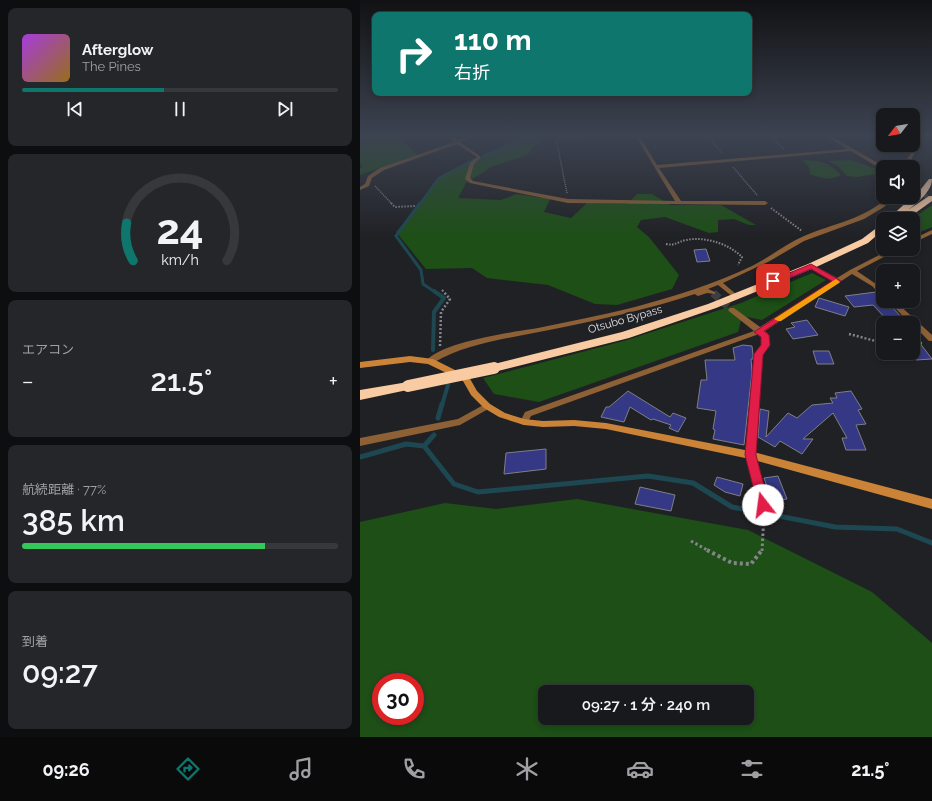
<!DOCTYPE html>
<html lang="ja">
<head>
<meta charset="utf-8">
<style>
  body { margin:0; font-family:Raleway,"Noto Sans JP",sans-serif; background:#252629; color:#f1f3f6; height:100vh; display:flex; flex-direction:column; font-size:15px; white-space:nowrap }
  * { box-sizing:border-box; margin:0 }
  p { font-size:13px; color:#9fa0a3 }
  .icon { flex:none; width:22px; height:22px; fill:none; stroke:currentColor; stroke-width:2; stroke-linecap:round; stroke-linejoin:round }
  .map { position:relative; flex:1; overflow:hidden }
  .side { display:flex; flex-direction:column; gap:8px; padding:8px; background:#0d0e0f; width:360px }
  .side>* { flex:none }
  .guide { position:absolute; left:12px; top:12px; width:380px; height:84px; border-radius:8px; box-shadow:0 2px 6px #0003,0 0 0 1px #36383b; background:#0f766e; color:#fff; overflow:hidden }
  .needle { width:26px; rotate:239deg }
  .tools { position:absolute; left:516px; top:108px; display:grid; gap:8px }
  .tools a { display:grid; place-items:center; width:44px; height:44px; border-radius:8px; background:#18191c; box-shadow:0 2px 6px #0003,0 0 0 1px #36383b; font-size:20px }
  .speed { position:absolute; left:12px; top:673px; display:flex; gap:8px; font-size:20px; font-weight:700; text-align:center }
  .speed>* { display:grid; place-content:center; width:52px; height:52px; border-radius:50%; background:#18191c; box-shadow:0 2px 6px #0003,0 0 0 1px #36383b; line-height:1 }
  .speed .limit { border:6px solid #d22; background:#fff; color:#111 }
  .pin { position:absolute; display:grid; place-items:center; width:34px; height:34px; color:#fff; margin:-17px; border-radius:8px; box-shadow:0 2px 6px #0006 }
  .me { position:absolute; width:44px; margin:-22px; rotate:345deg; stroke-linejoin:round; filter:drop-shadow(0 0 3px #0008) }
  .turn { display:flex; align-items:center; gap:14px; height:84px; padding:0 16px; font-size:18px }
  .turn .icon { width:52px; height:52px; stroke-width:2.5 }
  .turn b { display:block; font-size:28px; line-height:34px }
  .big { font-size:30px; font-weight:600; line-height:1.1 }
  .side .card { flex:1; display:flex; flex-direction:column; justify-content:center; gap:6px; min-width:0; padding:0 14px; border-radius:8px; background:#252629 }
  .side .dial { align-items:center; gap:0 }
  .dial svg { height:104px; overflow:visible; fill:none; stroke:#36383b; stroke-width:7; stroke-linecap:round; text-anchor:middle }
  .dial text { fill:#f1f3f6; stroke:none }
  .song { display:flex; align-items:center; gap:12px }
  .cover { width:48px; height:48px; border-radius:6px; background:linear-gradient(135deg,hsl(280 70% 55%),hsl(40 70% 35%)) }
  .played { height:4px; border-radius:2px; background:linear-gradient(90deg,#0f766e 45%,#36383b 45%) }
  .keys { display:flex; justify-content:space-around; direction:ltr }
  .heat { display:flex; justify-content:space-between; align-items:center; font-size:22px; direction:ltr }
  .charge { height:6px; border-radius:3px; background:linear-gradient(90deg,#34c759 77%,#36383b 0) }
  .trip { position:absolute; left:178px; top:685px; width:216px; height:40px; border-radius:8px; background:#18191c; box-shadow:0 2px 6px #0003,0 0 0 1px #36383b; font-weight:600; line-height:40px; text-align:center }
  .menu { display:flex; height:64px; justify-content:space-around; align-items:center; background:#0a0a0b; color:#9fa0a3 }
  .menu .icon { width:28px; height:28px }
  .menu .active { color:#0f766e }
  .menu b { font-size:18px; color:#f1f3f6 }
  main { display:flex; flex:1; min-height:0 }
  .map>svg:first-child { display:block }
</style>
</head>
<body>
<main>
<section class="side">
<div class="card">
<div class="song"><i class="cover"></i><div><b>Afterglow</b><p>The Pines</p></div></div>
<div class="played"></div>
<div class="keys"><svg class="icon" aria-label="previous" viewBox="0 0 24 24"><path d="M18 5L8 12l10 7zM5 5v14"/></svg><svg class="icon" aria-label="pause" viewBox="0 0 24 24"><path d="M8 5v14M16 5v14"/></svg><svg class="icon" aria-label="next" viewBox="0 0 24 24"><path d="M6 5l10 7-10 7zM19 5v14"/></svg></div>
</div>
<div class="card dial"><svg viewBox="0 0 100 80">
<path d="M14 69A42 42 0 1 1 86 69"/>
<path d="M14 69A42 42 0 0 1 9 40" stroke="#0f766e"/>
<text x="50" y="56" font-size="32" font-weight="700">24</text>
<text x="50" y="72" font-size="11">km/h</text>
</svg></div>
<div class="card"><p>エアコン</p>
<div class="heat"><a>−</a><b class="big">21.5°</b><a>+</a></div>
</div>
<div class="card"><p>航続距離 · 77%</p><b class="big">385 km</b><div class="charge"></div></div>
<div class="card"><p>到着</p><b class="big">09:27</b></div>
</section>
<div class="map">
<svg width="572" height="737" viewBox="0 0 572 737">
  <rect width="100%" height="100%" fill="#202125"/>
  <path fill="#1d4f16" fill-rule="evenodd" d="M0,135H48L40,137L57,155L0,175V168L3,167L0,163Z
    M169,135H199L183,139L165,156L133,166L106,183L98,198L141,200L156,194L190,199L184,212L211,218L227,203L267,204L277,194H292L310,205H361L396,225H389L374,219L358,220V232L349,233L305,217L281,220L277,227L289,237L319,275L312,289L257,305L235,304L188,285L127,278L112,268L66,269L36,232L59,205L77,178Z
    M442,160C460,161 468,161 481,175C470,181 461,178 450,174L449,167Z
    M492,160L516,169V174L497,177L487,176L477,165L467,161Z
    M572,205V227L553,235L552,219Z
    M452,273L466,280L402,320L382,316L378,332L179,402L134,394L123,378L267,340L381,303Z
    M217,499L388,530L512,592L572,643V737H0V522L85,503L136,509ZM21,682H55V716H21ZM185,692H387V718H185Z"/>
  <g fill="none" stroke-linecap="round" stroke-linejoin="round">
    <path stroke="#1d4852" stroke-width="2.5" d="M123,156L172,135
      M60,204L79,178L115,159"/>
    <path stroke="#1d4852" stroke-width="3" d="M60,203L36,236L61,270L63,284L75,292"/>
    <path stroke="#1d4852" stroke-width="4" d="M73,350L74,312L84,298L74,291
      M82,405L88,385L85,380"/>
    <path stroke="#1d4852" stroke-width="5" d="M78,418L82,404
      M64,446L74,435
      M0,457L46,444L64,446L94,484L118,492L288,476L333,483L372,507L475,527L537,529L572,543"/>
  </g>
  <path fill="#353985" stroke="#7e7f84" d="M346,249L350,261L337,262L334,250Z
    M516,292L523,301L531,306L547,323H530L513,305L494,307L485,296Z
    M459,298L489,307L485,316L455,307Z
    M447,320L458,335L433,339L426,329L435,327L431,323Z
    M553,334L572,359L556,360L553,355Z
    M383,345L392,346L393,355V359H391L392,372L384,445L353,439L355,430L353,429L356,411L337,408L341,380H347L345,360H375L373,348Z
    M453,351H469L474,364H457Z
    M268,391L310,417L313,413L326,418L318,432L309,428L311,425L293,419L291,420L270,407L264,422L241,417L246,407H249Z
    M491,391L502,409L498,410L506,424L496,425L506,450H486L482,438H487L473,413L443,439H453L442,454L420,441L415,447L398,437L400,409L409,411L406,437L428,413L437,418L452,405L473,403L470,398H477L475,393Z
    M186,449V469L144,474L146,453Z
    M418,476L427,499L412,501L404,478Z
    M357,477L383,484L380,496L365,492L354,485Z
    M280,487L315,495L311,511L275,504Z"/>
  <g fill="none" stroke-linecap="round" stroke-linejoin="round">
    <path stroke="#3d3e42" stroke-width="4.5" stroke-dasharray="4.5 2.5" stroke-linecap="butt" d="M553,185L572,201"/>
    <path stroke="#3d3e42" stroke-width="8" stroke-dasharray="8 4" stroke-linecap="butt" d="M353,293L372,310"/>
    <path stroke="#848588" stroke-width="1.5" stroke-dasharray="1 1" stroke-linecap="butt" d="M347,135L362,153
      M408,135L424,149
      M373,167L397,195
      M15,186L32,204
      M207,193L196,139L244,135"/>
    <path stroke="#848588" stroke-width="2" stroke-dasharray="1.5 1.5" stroke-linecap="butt" d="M31,203L35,207L55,206
      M411,208L442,231
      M306,244C315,246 317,242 326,240C345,236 369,244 382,257L378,265
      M82,290L84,292"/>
    <path stroke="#848588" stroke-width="2.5" stroke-dasharray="2 2" stroke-linecap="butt" d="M489,334L523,343
      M553,344L562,343
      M80,346L81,312L90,299L83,291"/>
    <path stroke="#848588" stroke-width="3" stroke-dasharray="2.5 2.5" stroke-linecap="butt" d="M331,541L349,551
      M402,551L404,514"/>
    <path stroke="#848588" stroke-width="4" stroke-dasharray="3 3" stroke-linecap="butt" d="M347,550L372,563L391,564L402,550"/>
    <path fill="#8d6035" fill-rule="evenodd" d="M85,135H90L98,140L114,135H119L100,142L121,157L114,164L110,178L113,181L208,199L315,201L275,135H279L297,165L487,149L464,135H469L525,167H523V169H521L491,151L299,168L321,201H405L408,203L405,205L208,203L110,183L105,179L110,163L117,157L97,144L24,170L12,178L9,186L0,190V187L5,184L8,176L20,168L94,142Z
      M553,137L561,142L547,167H543L557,142L553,140Z
      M528,197H534L524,207L504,219L444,241L408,262L363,283L377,295V297H373L358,285L348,289L355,292V294L347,293L338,296L336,295L335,294C286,310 235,321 184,331C145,339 107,343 73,363L70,364L66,361C81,342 153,332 178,328C210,321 243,315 275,307C315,296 354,284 392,266C410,257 426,244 444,236C474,223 503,220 528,197Z
      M572,230V234L553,243V239Z
      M531,249H539L497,271L516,284L523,290V296L521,295L512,286L492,274L405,331L409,335L410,345L403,354L395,455L408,505L407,508L403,510L399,508L398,505L385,455L395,354L402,345L401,336L399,334L171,416L167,424L164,425L161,424L160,422L165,412L394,331L370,312L368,310L370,308H374L400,327L472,281L449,267V265H453L477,278L490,270Z
      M528,301H535L572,335V341H569L553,325V323H550Z
      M127,403L130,404L131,406L130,408L100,425L0,446V438L98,419Z"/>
    <path fill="#cb8338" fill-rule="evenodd" d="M50,356L73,359L109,377L117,391L130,404L145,413L164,419L183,421L214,420L246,423L390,451L572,499V509L390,459L246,429L214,426L183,427L164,425L139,417L124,408L111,395L103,381L68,364L50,362L0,368V362Z"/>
    <path fill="#f8cba2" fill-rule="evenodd" d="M569,179H572C572,195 548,209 537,219H528L561,189Z
      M569,196H572V201L551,216H545V212Z
      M523,223V230L508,243L454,268L356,308L269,338L134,372L130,371L128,368L130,365L262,332L348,304L448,264L502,239Z
      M48,382L52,383L54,386L52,389L0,400V390Z"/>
    <path stroke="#f8cba2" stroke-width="12" d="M48,386L134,368"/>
  </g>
  <linearGradient id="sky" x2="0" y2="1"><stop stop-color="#121214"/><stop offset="0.57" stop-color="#3c4351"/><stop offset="1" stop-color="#3c4351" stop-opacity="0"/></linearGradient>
  <rect width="572" height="238" fill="url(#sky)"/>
  <path fill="#e11d48" stroke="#92132f" d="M451,264L481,281L404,331L409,335L410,345L403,355L396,455L409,505L408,509L403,510L399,509L398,505L385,455L394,354L401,345V337L394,332L472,281L451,269L416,283L410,281Z"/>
  <path fill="#f59e0b" d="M476,279L480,282L479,283L421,321H418L414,319Z"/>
  <g text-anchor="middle" stroke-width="4" stroke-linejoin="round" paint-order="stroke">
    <g font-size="11" fill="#e0e1e3" stroke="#202125">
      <text transform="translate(265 319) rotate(-16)" y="4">Otsubo Bypass</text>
    </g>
  </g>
</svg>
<div class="tools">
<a><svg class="needle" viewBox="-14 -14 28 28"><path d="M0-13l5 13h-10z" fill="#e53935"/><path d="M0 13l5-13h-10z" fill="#9fa0a3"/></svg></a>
<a><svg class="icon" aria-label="sound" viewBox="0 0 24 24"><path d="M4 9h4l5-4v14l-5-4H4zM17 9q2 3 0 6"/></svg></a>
<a><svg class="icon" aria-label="layers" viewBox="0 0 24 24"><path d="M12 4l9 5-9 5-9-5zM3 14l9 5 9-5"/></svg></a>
<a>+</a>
<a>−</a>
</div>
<div class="speed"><div class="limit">30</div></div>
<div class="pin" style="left:413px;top:281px;background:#d93025"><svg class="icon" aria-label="arrive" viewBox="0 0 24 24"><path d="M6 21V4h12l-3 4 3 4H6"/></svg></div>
<svg class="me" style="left:403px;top:505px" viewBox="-20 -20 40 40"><circle r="19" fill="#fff"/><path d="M0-13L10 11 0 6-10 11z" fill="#e11d48"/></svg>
<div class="trip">09:27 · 1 分 · 240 m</div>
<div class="guide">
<div class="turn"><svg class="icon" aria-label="right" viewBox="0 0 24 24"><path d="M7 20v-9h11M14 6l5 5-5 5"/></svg><div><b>110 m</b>右折</div></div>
</div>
</div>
</main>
<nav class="menu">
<b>09:26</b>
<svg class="icon active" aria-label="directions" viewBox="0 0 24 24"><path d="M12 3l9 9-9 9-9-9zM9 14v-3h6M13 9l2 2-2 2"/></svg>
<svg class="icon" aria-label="music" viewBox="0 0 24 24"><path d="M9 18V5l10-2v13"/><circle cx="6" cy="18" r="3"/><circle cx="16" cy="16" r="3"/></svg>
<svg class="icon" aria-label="phone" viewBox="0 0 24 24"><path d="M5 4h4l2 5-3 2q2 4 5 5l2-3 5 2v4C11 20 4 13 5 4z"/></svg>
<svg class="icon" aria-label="climate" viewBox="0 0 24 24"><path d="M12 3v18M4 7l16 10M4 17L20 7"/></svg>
<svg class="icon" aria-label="car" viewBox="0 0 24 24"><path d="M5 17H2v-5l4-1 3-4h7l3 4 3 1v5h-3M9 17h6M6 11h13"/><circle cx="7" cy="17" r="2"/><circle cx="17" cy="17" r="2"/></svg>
<svg class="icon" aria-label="filters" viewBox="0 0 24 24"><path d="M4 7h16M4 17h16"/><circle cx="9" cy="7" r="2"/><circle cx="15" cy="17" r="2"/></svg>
<b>21.5°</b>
</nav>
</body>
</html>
